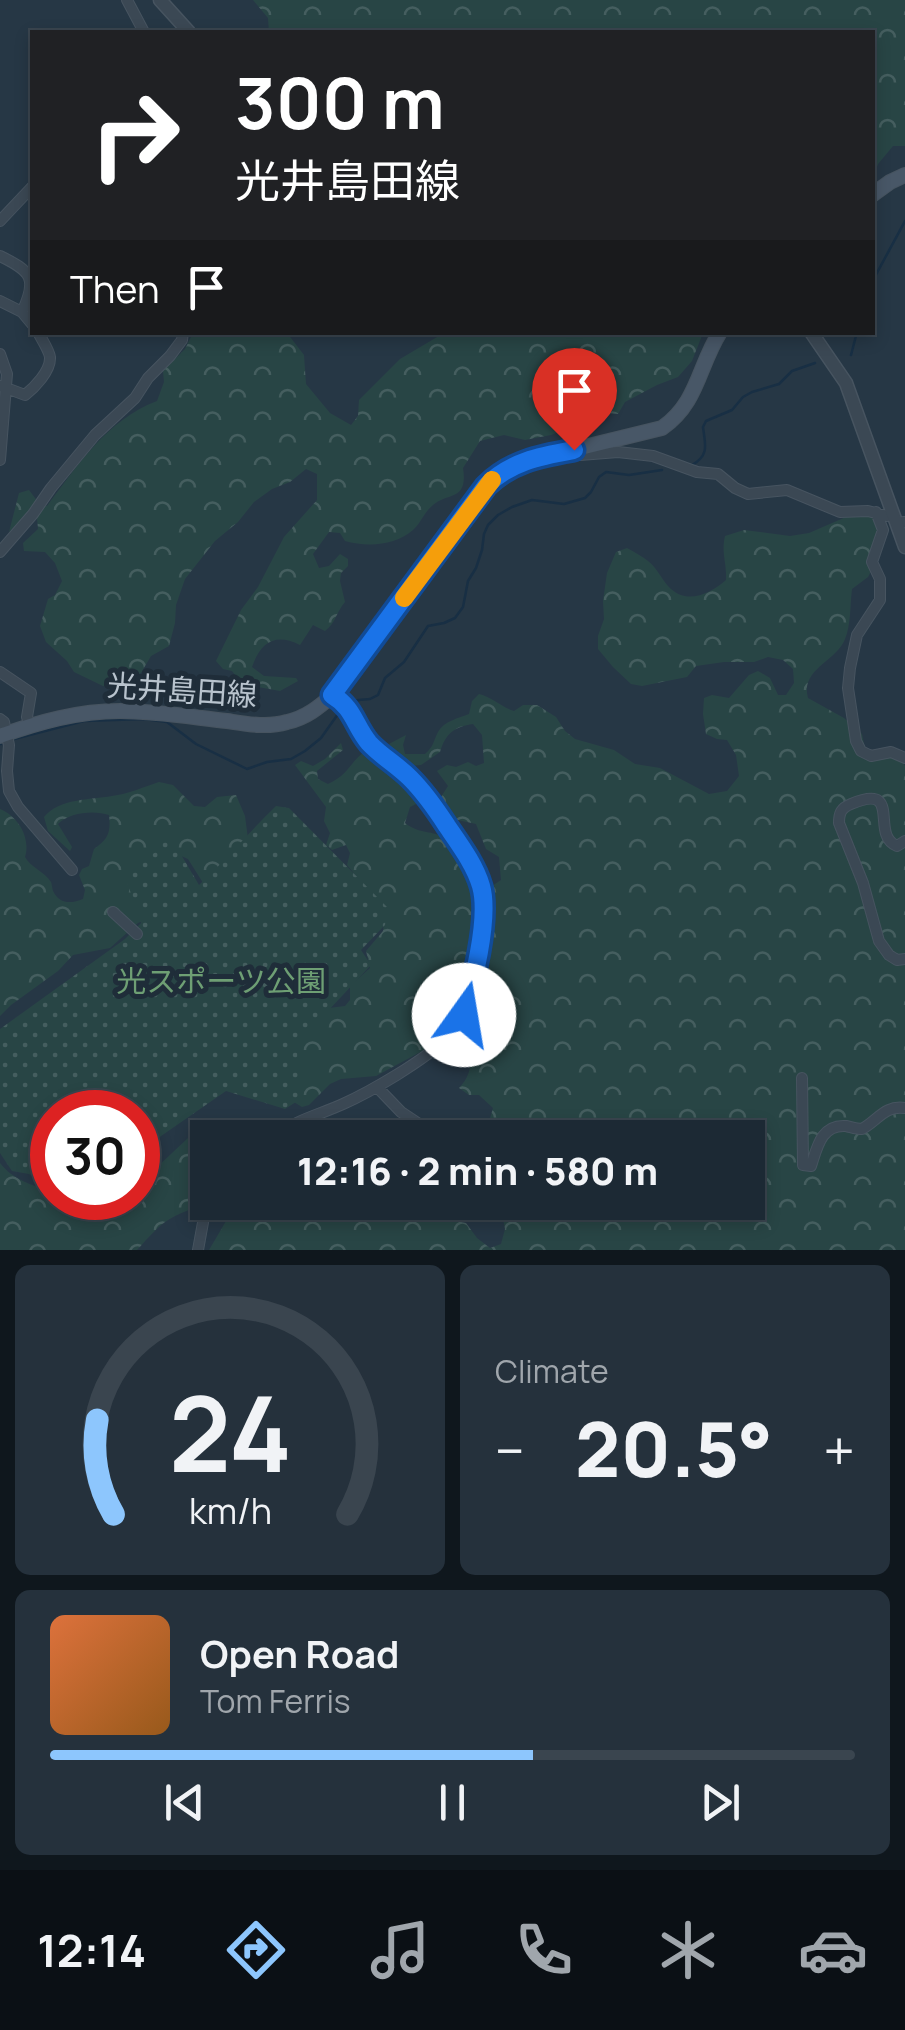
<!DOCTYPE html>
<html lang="en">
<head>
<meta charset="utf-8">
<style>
  body { margin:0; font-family:Manrope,"Noto Sans JP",sans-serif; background:#25313c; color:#f1f3f6; height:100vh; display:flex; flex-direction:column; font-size:38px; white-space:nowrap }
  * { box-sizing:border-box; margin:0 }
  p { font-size:32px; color:#a0a6ac }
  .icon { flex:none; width:55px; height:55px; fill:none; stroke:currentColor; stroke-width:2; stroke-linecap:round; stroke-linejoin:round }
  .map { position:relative; height:1250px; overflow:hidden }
  .side { display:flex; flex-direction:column; gap:15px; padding:15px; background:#0f171d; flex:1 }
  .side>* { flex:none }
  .top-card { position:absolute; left:30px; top:30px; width:845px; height:305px; border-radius:0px; box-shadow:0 5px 15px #0003,0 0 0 2px #3a454f; background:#202124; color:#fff; overflow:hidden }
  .speed { position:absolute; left:30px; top:1090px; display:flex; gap:20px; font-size:50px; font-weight:700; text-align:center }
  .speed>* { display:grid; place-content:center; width:130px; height:130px; border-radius:50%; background:#1c2934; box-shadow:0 5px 15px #0003,0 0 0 2px #3a454f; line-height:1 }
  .speed .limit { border:15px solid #d22; background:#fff; color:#111 }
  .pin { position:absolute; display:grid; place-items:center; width:85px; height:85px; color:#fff; margin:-102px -42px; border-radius:50% 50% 50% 0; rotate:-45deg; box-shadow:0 0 10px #0007 }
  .pin .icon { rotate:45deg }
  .me { position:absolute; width:110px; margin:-55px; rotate:13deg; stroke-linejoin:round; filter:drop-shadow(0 0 8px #0008) }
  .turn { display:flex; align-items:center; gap:35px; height:210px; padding:0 40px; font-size:45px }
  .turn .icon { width:130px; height:130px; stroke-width:2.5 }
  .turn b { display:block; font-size:70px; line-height:85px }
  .then { display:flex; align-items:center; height:95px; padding:0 40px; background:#0003; gap:20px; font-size:38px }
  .big { font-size:75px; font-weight:800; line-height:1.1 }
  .side .widget { flex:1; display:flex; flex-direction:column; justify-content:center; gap:15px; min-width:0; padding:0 35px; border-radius:15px; background:#25313c }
  .side .dial { align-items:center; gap:0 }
  .dial svg { height:260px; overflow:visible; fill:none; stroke:#3a454f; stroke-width:7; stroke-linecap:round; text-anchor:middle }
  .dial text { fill:#f1f3f6; stroke:none }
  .song { display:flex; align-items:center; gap:30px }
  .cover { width:120px; height:120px; border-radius:15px; background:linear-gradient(135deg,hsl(20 70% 55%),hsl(30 70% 35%)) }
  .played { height:10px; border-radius:5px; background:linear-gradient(90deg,#8dc6fd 60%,#3a454f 60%) }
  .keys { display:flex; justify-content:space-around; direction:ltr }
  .heat { display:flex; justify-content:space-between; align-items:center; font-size:55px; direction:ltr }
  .side .tiles { flex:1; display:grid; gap:15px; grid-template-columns:1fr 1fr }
  .widget:last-child { grid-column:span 2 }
  .trip { position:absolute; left:190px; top:1120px; width:575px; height:100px; border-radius:0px; background:#1c2934; box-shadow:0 5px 15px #0003,0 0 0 2px #3a454f; font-weight:800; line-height:100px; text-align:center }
  .tab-bar { display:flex; height:160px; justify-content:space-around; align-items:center; background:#0b1015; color:#a0a6ac }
  .tab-bar .icon { width:70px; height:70px }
  .tab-bar .current { color:#8dc6fd }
  .tab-bar b { font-size:45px; color:#f1f3f6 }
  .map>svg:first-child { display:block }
</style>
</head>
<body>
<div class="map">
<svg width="905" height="1250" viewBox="0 0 905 1250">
  <defs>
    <pattern id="forest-crowns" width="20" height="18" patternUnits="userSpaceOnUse" patternTransform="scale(2.5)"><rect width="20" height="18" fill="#284545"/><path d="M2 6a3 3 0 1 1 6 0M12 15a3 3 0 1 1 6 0" fill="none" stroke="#455e5f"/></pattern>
    <pattern id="park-dots" width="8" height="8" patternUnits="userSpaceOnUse" patternTransform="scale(2.5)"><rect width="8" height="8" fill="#284545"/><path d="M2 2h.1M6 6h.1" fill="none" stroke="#455e5f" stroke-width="1.8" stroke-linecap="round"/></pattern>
  </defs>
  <rect width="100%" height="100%" fill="#263745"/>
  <path fill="url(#forest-crowns)" d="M253,0H905V146H893L878,164L873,177L872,32H269L268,18Z
    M193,333H287L304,355L306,384L330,413L351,425L358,416L359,400L400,359L444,333H703L692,361L678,377L657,385L625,402L618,414L607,413L580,396L557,399L550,416L558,421L588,418L581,423L551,435L525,440L504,435L480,441L463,468C468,501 449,492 433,505C424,512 421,523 413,530C395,546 367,547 345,541L340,533L329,532L313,554L319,568L329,566L340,554L348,559V566L341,573L340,581L345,602C336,612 336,623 325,631L313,625L300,645C276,633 261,641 252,667L264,676L296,678L298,681L280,691L242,684L232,671L223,669L216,661L241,610L258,587L284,537L317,500V474L306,469L290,482L272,489L254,502L238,522L215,541L185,579L176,605L175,623L169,646L151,656L141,673L129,678L119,687L103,686L74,672L67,661L46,642L40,626L48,599L55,595L62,581L55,563L45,552L24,551L23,543L38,529L37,518L25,517L9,532L19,493L29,490L38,502L47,506C78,465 107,420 157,401L164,382L163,371L185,349Z
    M867,515L875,519L880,533L868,557L871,571L868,577L852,589C850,604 851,625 845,639C836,662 800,669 808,698L844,718L862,734L867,759L892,757L902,761L905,766V1250H209L232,1211L266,1216L283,1213L303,1203H408L413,1212L466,1223L477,1238L490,1248L501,1244L505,1229L500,1203L748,1202V1138H514L501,1122L494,1128L488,1125L493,1108L479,1095H469L459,1088C474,1072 472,1059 463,1040C475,1009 497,1018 483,974C454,974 445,993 430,1016L434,1035L424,1050L376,1076L341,1079L330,1084L309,1105L302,1107L289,1099V1050L329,1008L345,1006L350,1000V986L370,968L366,951L383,931L385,911L347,865L350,853L346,845L332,850L326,845L330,833L324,821L326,807L295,765L301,761L313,766L325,759L341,743L343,750L317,771L318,779L328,784C350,774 349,762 367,750L413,792L418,803L410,807L405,823C419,834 429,830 443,837C469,851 447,878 489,888L501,880L499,857L486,849L476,824L453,819L441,797L448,786L437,771L447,765L456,767L468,762L476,766L484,763L482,735L473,724C454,727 446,733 440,752L421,765L409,766L396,756L389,744L406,735L403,745L405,754H425C434,746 433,742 438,732C444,721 459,718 469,714L472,701L479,694C492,697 501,707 514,711L523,705H537L556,717L565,731L575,739L614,750L635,764L660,768L709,794L727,791L739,776L736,755L727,740L717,739L706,734L703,714L704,698L712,695L729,698L749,675L758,671L770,678L778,695H786L794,683L793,669L783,660L768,657L754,662H724L696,666L687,677L642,686L631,684L613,667L598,649V636L604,619L603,601L607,573L616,552L627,548C634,552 642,556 648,561C657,568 661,578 668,586C686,606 710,594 726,580C727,563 721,553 725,536L744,530L790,536L809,533L846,517Z
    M159,782L173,785L194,806L205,807L217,797L236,795L245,816L248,839L205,886L188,859L170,851L150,918L138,923L110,948L73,955L58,971L11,1005L0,1016V809C18,816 31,838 25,857C31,868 44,871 51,882C52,885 52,888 53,891C59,904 71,904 83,899L85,890L79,875L82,869L89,866L94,849C108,839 111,833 109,815C95,810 69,812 58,824L72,847L70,851L48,831L44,817C60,798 90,800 112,796C128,794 144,787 159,782Z
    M232,1121L261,1125L268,1134L265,1137L208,1138L207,1158L202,1170C219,1204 199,1205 175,1216C159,1224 149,1237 137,1250H0V1163C13,1180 32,1185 52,1192V1198H138V1175L155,1169L204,1123Z"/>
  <path fill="url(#park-dots)" d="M276,806L289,808L387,907L385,925L361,950L371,965L297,1044L299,1100L285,1109L226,1091L138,1152V1112H52V1187L29,1174L12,1171L0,1153V1029L125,939L141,923L125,876L159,849L160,842L170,836L199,885C226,860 249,832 276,806Z"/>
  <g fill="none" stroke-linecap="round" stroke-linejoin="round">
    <path stroke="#182f44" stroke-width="2.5" d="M872,282L905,221
      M851,355L857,332
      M692,465C710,455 705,444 703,427L706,421L732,410L743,397L752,392L779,384L792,371L815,363
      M348,701L370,699L378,695L385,678L404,662L428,626L444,623L455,618L463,607L468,581L476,568L482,550L484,534L488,525L498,515L512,507L532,500L564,504L585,498L591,492L599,477L606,472L629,475L662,470
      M14,739L84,721L144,719L167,722L196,744L247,769L267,762L291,759L305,751L321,738L343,707
      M0,744H1"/>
    <defs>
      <path id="minor" d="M127,0L144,32
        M0,221L32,187
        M0,256C31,271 38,278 22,312
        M0,301L22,312L32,324
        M0,354L7,374L0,460
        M1,386L25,395C34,388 51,371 50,357C49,350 42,340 38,332
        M574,450L580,455L618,452L653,456L697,472L718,474L735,488L748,494L787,490L840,512L868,511L887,516
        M876,512L883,530L872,562L880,579V600L857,635L850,668L848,688L856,741L861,751L871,756L891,752L905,758
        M903,522H905
        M0,552L33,514L51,488L95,435L135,398L148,378L170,356L182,340L183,332
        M0,672L31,693L27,717L30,726
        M0,719L4,722L9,745L7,771L9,791L18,807L72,870
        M905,841L897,846C869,835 904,782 851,804C841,808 839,813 839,823L863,883L879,941L889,955L897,960L905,959
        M113,912L137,934
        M802,1078L803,1165L811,1166C817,1148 821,1124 846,1126C851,1127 856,1129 862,1129C878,1120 885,1105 905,1108
        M377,1087L401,1112L440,1138
        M274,1138C294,1120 319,1115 343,1104C372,1091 423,1061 446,1039C468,1018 471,990 476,962C480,940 486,916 483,893C478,862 432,800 410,778C397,765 381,756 369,742C353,725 354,708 333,695
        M465,1138L467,1134
        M198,1250L204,1217L213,1202"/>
      <path id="tertiary" d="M160,0L189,32
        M811,332L846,383L905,547"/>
      <path id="secondary" d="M872,195L890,182L905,175
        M0,736C39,722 78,711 120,711C155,711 191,717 227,721C247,724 267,728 287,722C306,718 319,707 333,695L486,485C498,474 508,467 523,462L662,428C698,403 698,367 720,332"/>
    </defs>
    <use href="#minor" stroke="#475460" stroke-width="12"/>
    <use href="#tertiary" stroke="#475460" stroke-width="15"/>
    <use href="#secondary" stroke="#475460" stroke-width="16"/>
    <use href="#minor" stroke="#3b4854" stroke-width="10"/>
    <use href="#tertiary" stroke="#3b4854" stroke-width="12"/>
    <use href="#secondary" stroke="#485767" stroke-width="14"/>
  </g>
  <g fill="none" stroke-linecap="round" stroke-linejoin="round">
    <defs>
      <path id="route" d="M464,1015C473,983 490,917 481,886C475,865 460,845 447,826C436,809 424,792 410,778C397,765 381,756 369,743C354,725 354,708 332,695L486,486C511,461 541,456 574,450"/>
    </defs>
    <use href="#route" stroke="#114b97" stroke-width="25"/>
    <use href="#route" stroke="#1a73e8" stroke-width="18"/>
    <path stroke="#f59e0b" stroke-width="18" d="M404,598L492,480"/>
  </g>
  <g text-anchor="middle" stroke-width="10" stroke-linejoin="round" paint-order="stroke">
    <g font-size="30" fill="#b8c3cd" stroke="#1f2d39">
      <text transform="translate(182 691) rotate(4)" y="10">光井島田線</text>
    </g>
    <g font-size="30" fill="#6e9f74" stroke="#1f2d39">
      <text x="221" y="992">光スポーツ公園</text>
    </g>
  </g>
</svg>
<div class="speed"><div class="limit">30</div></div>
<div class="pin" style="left:574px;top:450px;background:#d93025"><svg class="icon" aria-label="arrive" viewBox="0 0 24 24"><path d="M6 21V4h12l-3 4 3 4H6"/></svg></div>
<svg class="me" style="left:464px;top:1015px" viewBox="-20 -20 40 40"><circle r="19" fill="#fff"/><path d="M0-13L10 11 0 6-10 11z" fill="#1a73e8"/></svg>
<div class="trip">12:16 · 2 min · 580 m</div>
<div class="top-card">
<div class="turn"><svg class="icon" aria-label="right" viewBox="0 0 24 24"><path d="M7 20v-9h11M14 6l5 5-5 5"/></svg><div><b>300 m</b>光井島田線</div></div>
<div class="then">Then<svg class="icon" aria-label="arrive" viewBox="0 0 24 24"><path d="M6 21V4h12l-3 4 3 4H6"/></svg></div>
</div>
</div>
<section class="side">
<div class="tiles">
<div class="widget dial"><svg viewBox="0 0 100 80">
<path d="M14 69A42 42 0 1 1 86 69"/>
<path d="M14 69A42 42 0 0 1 9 40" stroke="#8dc6fd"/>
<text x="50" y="56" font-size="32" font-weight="700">24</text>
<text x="50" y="72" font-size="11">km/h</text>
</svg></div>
<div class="widget"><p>Climate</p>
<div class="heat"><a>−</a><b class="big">20.5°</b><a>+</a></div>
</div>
<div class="widget">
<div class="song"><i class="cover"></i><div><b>Open Road</b><p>Tom Ferris</p></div></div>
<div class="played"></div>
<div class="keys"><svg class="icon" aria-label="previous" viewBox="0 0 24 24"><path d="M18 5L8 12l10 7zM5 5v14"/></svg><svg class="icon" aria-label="pause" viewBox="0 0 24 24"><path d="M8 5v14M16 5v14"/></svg><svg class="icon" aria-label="next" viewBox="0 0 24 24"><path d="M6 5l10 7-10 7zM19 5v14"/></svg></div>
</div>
</div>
</section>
<nav class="tab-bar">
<b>12:14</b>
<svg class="icon current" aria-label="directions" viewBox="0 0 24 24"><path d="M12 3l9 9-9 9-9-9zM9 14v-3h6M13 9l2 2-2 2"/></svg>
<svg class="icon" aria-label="music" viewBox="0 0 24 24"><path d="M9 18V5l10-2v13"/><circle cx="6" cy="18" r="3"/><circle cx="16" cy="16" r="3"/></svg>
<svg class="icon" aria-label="phone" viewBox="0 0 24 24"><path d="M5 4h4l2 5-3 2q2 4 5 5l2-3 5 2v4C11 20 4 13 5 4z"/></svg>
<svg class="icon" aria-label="climate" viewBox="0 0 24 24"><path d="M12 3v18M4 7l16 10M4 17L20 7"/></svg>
<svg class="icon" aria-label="car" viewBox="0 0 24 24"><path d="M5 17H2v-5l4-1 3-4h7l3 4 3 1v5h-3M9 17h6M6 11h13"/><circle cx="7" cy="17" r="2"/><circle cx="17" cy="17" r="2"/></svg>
</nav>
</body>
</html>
